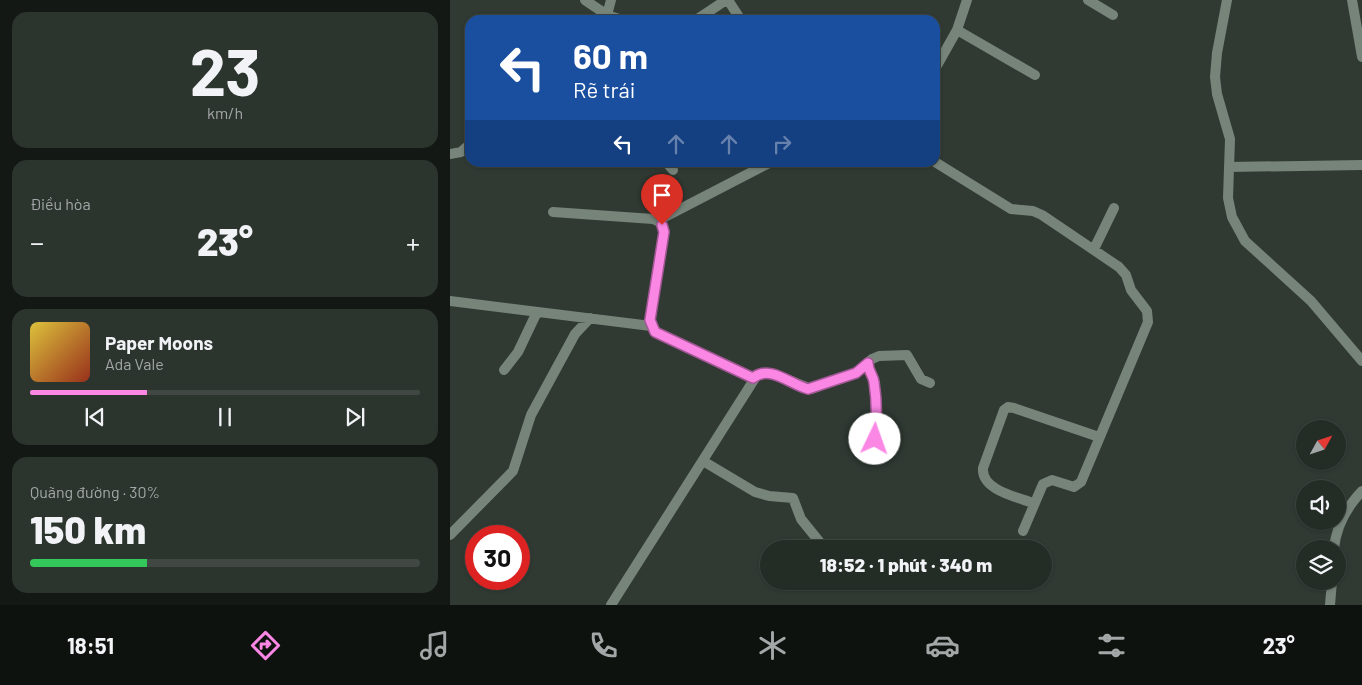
<!DOCTYPE html>
<html lang="vi">
<head>
<meta charset="utf-8">
<style>
  body { margin:0; font-family:Barlow,sans-serif; background:#2c342e; color:#f1f3f6; height:100vh; display:flex; flex-direction:column; font-size:19px; white-space:nowrap }
  * { box-sizing:border-box; margin:0 }
  p { font-size:16px; color:#a3a7a7 }
  .icon { flex:none; width:28px; height:28px; fill:none; stroke:currentColor; stroke-width:2; stroke-linecap:round; stroke-linejoin:round }
  .map { position:relative; flex:1; overflow:hidden }
  .side { display:flex; flex-direction:column; gap:12px; padding:12px; background:#141815; width:450px }
  .side>* { flex:none }
  .top-card { position:absolute; left:15px; top:15px; width:475px; height:152px; border-radius:15px; box-shadow:0 1px 4px #0004,0 0 0 1px #414843; background:#1a4fa0; color:#fff; overflow:hidden }
  .needle { width:32px; rotate:50deg }
  .buttons { position:absolute; left:846px; top:420px; display:grid; gap:10px }
  .buttons a { display:grid; place-items:center; width:50px; height:50px; border-radius:50%; background:#242c26; box-shadow:0 1px 4px #0004,0 0 0 1px #414843; font-size:25px }
  .speed { position:absolute; left:15px; top:525px; display:flex; gap:10px; font-size:25px; font-weight:700; text-align:center }
  .speed>* { display:grid; place-content:center; width:65px; height:65px; border-radius:50%; background:#242c26; box-shadow:0 1px 4px #0004,0 0 0 1px #414843; line-height:1 }
  .speed .limit { border:8px solid #d22; background:#fff; color:#111 }
  .pin { position:absolute; display:grid; place-items:center; width:42px; height:42px; color:#fff; margin:-51px -21px; border-radius:50% 50% 50% 0; rotate:-45deg; box-shadow:0 0 5px #0007 }
  .pin .icon { rotate:45deg }
  .me { position:absolute; width:55px; margin:-28px; rotate:3deg; stroke-linejoin:round; filter:drop-shadow(0 0 4px #0008) }
  .turn { display:flex; align-items:center; gap:18px; height:105px; padding:0 25px; font-size:22px }
  .turn .icon { width:65px; height:65px; stroke-width:2.5 }
  .turn b { display:block; font-size:35px; line-height:42px }
  .lanes { display:flex; align-items:center; height:48px; padding:0 25px; background:#0003; justify-content:center; gap:25px; direction:ltr }
  .lanes .off { opacity:.35 }
  .big { font-size:38px; font-weight:800; line-height:1.1 }
  .side .card { flex:1; display:flex; flex-direction:column; justify-content:center; gap:8px; min-width:0; padding:0 18px; border-radius:15px; background:#2c342e }
  .side .dial { align-items:center; gap:0 }
  .dial b { font-size:65px; line-height:1 }
  .song { display:flex; align-items:center; gap:15px }
  .cover { width:60px; height:60px; border-radius:8px; background:linear-gradient(135deg,hsl(50 70% 55%),hsl(10 70% 35%)) }
  .played { height:5px; border-radius:2px; background:linear-gradient(90deg,#fb87e5 30%,#414843 30%) }
  .keys { display:flex; justify-content:space-around; direction:ltr }
  .heat { display:flex; justify-content:space-between; align-items:center; font-size:28px; direction:ltr }
  .charge { height:8px; border-radius:4px; background:linear-gradient(90deg,#34c759 30%,#414843 0) }
  .trip { position:absolute; left:310px; top:540px; width:292px; height:50px; border-radius:25px; background:#242c26; box-shadow:0 1px 4px #0004,0 0 0 1px #414843; font-weight:800; line-height:50px; text-align:center }
  .tabs { display:flex; height:80px; justify-content:space-around; align-items:center; background:#0e120f; color:#a3a7a7 }
  .tabs .icon { width:35px; height:35px }
  .tabs .selected { color:#fb87e5 }
  .tabs b { font-size:22px; color:#f1f3f6 }
  main { display:flex; flex:1; min-height:0 }
  .map>svg:first-child { display:block }
</style>
</head>
<body>
<main>
<section class="side">
<div class="card dial"><b>23</b><p>km/h</p></div>
<div class="card"><p>Điều hòa</p>
<div class="heat"><a>−</a><b class="big">23°</b><a>+</a></div>
</div>
<div class="card">
<div class="song"><i class="cover"></i><div><b>Paper Moons</b><p>Ada Vale</p></div></div>
<div class="played"></div>
<div class="keys"><svg class="icon" aria-label="previous" viewBox="0 0 24 24"><path d="M18 5L8 12l10 7zM5 5v14"/></svg><svg class="icon" aria-label="pause" viewBox="0 0 24 24"><path d="M8 5v14M16 5v14"/></svg><svg class="icon" aria-label="next" viewBox="0 0 24 24"><path d="M6 5l10 7-10 7zM19 5v14"/></svg></div>
</div>
<div class="card"><p>Quãng đường · 30%</p><b class="big">150 km</b><div class="charge"></div></div>
</section>
<div class="map">
<svg width="912" height="605" viewBox="0 0 912 605">
  <rect width="100%" height="100%" fill="#303a33"/>
  <g fill="none" stroke-linecap="round" stroke-linejoin="round">
    <path stroke="#76847a" stroke-width="10" d="M135,0L157,15L172,20
      M278,0L291,20
      M638,0L663,15
      M777,0L767,53L765,77L767,94L780,139L778,198L782,217L795,241L861,301L912,361
      M902,0L912,57
      M157,15L161,0
      M246,20L276,0
      M507,30L585,75
      M485,69L507,30L517,0
      M0,154L11,152L20,144
      M216,162L223,170
      M485,162L561,209L583,211L592,215L669,267L676,275L681,290L697,311L698,322L631,482L624,487L602,480L593,484L573,531
      M779,167L912,165
      M103,212L203,219L210,222L214,232L200,319L203,329L211,335L303,378
      M207,221L321,162
      M644,249L664,208
      M0,301L201,326
      M417,363C417,371 423,375 424,382C427,401 427,420 425,439
      M54,370L68,352L87,312
      M253,461L305,492L319,496L343,498L351,519L372,545
      M583,503C567,497 531,490 533,468L554,410L558,407L564,408L649,437
      M0,535L63,471L81,415L125,334L140,318
      M884,549C886,526 896,508 912,491
      M161,605L307,375L321,373L361,389L406,373L422,359L429,356L457,355L471,379L480,383
      M880,605L882,581"/>
  </g>
  <g fill="none" stroke-linecap="round" stroke-linejoin="round">
    <defs>
      <path id="route" d="M212,225L214,232L200,320L205,332L303,378C320,364 341,385 358,389L406,373L418,363C418,371 423,375 424,382C427,401 427,420 425,439"/>
    </defs>
    <use href="#route" stroke="#a35895" stroke-width="12"/>
    <use href="#route" stroke="#fb87e5" stroke-width="9"/>
  </g>
</svg>
<div class="buttons">
<a><svg class="needle" viewBox="-14 -14 28 28"><path d="M0-13l5 13h-10z" fill="#e53935"/><path d="M0 13l5-13h-10z" fill="#a3a7a7"/></svg></a>
<a><svg class="icon" aria-label="sound" viewBox="0 0 24 24"><path d="M4 9h4l5-4v14l-5-4H4zM17 9q2 3 0 6"/></svg></a>
<a><svg class="icon" aria-label="layers" viewBox="0 0 24 24"><path d="M12 4l9 5-9 5-9-5zM3 14l9 5 9-5"/></svg></a>
</div>
<div class="speed"><div class="limit">30</div></div>
<div class="pin" style="left:212px;top:225px;background:#d93025"><svg class="icon" aria-label="arrive" viewBox="0 0 24 24"><path d="M6 21V4h12l-3 4 3 4H6"/></svg></div>
<svg class="me" style="left:425px;top:439px" viewBox="-20 -20 40 40"><circle r="19" fill="#fff"/><path d="M0-13L10 11 0 6-10 11z" fill="#fb87e5"/></svg>
<div class="trip">18:52 · 1 phút · 340 m</div>
<div class="top-card">
<div class="turn"><svg class="icon" aria-label="left" viewBox="0 0 24 24"><path d="M17 20v-9H6M10 6l-5 5 5 5"/></svg><div><b>60 m</b>Rẽ trái</div></div>
<div class="lanes"><svg class="icon" aria-label="left" viewBox="0 0 24 24"><path d="M17 20v-9H6M10 6l-5 5 5 5"/></svg><svg class="icon off" aria-label="ahead" viewBox="0 0 24 24"><path d="M12 20V5M6 11l6-6 6 6"/></svg><svg class="icon off" aria-label="ahead" viewBox="0 0 24 24"><path d="M12 20V5M6 11l6-6 6 6"/></svg><svg class="icon off" aria-label="right" viewBox="0 0 24 24"><path d="M7 20v-9h11M14 6l5 5-5 5"/></svg></div>
</div>
</div>
</main>
<nav class="tabs">
<b>18:51</b>
<svg class="icon selected" aria-label="directions" viewBox="0 0 24 24"><path d="M12 3l9 9-9 9-9-9zM9 14v-3h6M13 9l2 2-2 2"/></svg>
<svg class="icon" aria-label="music" viewBox="0 0 24 24"><path d="M9 18V5l10-2v13"/><circle cx="6" cy="18" r="3"/><circle cx="16" cy="16" r="3"/></svg>
<svg class="icon" aria-label="phone" viewBox="0 0 24 24"><path d="M5 4h4l2 5-3 2q2 4 5 5l2-3 5 2v4C11 20 4 13 5 4z"/></svg>
<svg class="icon" aria-label="climate" viewBox="0 0 24 24"><path d="M12 3v18M4 7l16 10M4 17L20 7"/></svg>
<svg class="icon" aria-label="car" viewBox="0 0 24 24"><path d="M5 17H2v-5l4-1 3-4h7l3 4 3 1v5h-3M9 17h6M6 11h13"/><circle cx="7" cy="17" r="2"/><circle cx="17" cy="17" r="2"/></svg>
<svg class="icon" aria-label="filters" viewBox="0 0 24 24"><path d="M4 7h16M4 17h16"/><circle cx="9" cy="7" r="2"/><circle cx="15" cy="17" r="2"/></svg>
<b>23°</b>
</nav>
</body>
</html>
